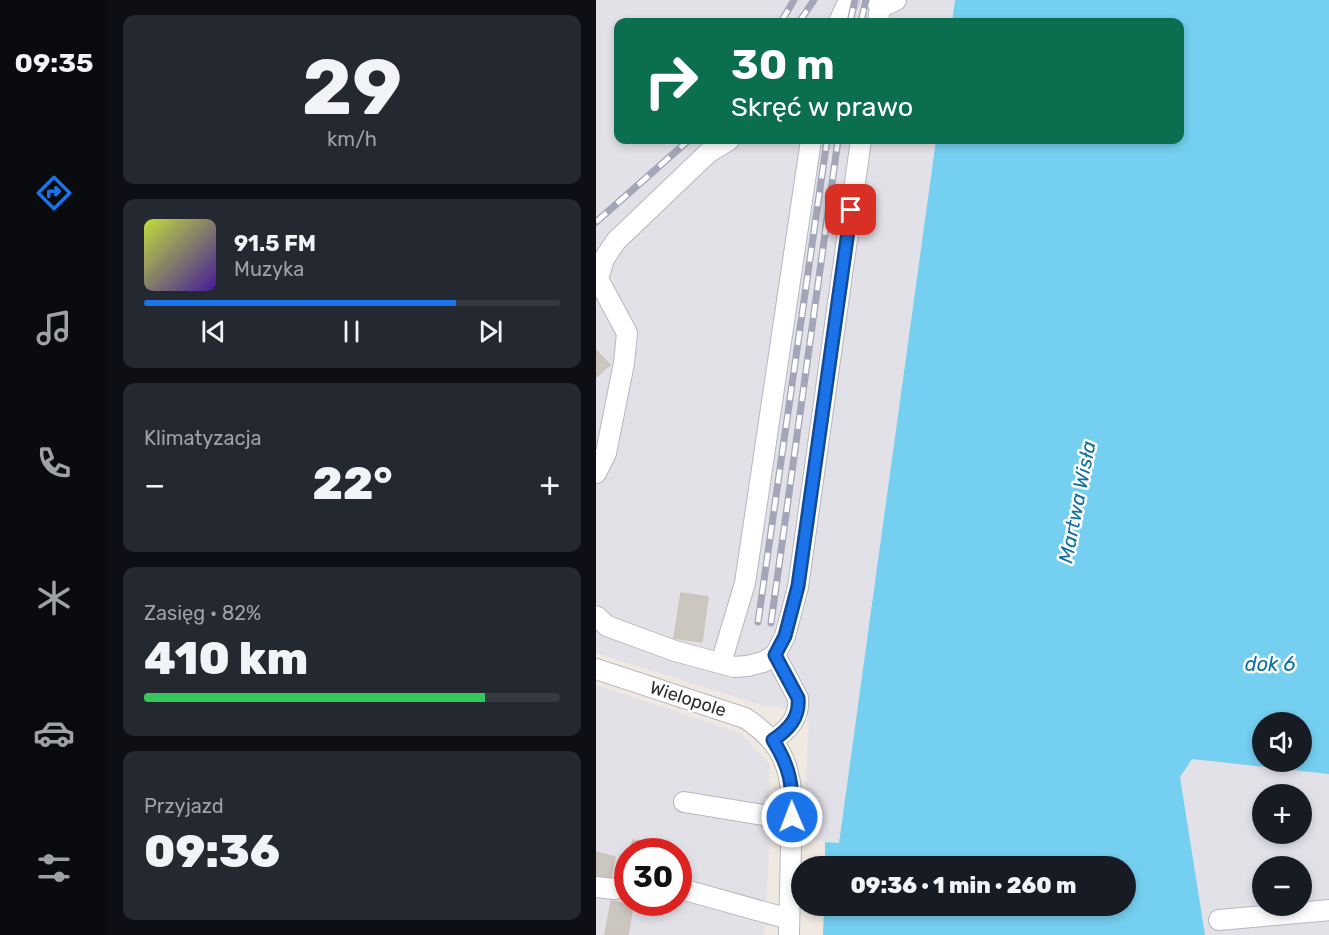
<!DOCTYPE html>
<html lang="pl">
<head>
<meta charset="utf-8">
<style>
  body { margin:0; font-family:Rubik,sans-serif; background:#242831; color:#f1f3f6; height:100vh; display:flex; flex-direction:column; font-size:22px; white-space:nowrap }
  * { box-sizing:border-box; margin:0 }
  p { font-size:20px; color:#9ea1a6 }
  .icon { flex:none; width:33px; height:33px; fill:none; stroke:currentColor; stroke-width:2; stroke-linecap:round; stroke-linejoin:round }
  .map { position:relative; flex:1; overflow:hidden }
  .sheet { display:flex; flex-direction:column; gap:15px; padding:15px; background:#0d0f14; width:488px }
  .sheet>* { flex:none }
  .hud { position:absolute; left:18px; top:18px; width:570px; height:126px; border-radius:12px; box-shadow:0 3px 9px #0003; background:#0b6e4f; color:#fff; overflow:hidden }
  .fabs { position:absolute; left:656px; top:712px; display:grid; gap:12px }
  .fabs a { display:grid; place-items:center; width:60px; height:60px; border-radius:50%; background:#171b24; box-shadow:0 3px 9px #0003; font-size:30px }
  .speed { position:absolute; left:18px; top:838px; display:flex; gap:12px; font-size:30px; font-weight:700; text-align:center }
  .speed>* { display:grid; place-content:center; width:78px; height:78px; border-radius:50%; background:#171b24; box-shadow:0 3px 9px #0003; line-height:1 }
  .speed .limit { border:9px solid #d22; background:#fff; color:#111 }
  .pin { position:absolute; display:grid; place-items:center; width:51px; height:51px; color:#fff; margin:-26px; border-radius:12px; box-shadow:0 3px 9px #0006 }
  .me { position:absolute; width:66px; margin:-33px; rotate:359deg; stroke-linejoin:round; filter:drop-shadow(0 0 4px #0008) }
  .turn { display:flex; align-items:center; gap:21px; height:126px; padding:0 18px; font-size:27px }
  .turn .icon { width:78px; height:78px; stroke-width:2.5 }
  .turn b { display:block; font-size:42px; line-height:51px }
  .big { font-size:45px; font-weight:800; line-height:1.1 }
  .sheet .tile { flex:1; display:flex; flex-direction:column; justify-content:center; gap:9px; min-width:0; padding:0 21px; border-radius:12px; background:#242831 }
  .sheet .dial { align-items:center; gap:0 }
  .dial b { font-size:78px; line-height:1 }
  .song { display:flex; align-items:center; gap:18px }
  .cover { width:72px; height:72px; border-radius:9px; background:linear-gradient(135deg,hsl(70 70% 55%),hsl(260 70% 35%)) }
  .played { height:6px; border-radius:3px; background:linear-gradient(90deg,#1a73e8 75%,#363941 75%) }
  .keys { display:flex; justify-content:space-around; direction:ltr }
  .heat { display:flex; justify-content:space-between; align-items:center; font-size:33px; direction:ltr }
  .charge { height:9px; border-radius:4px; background:linear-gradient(90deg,#34c759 82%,#363941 0) }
  .trip { position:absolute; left:195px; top:856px; width:345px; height:60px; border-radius:30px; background:#171b24; box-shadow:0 3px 9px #0003; font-weight:800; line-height:60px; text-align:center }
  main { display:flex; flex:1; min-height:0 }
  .tabs { display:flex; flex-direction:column; width:108px; justify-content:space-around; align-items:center; background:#090b0e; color:#9ea1a6 }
  .tabs .icon { width:42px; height:42px }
  .tabs .selected { color:#1a73e8 }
  .tabs b { font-size:27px; color:#f1f3f6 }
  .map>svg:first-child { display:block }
</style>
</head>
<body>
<main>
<nav class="tabs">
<b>09:35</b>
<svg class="icon selected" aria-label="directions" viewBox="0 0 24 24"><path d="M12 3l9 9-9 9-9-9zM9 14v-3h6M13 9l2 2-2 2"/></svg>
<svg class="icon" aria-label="music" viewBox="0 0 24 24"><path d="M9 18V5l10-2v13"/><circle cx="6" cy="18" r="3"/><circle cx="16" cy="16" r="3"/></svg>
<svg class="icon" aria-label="phone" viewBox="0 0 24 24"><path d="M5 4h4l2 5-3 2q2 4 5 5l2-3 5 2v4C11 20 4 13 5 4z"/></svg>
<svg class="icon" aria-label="climate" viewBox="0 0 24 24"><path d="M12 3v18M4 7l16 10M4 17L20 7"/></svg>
<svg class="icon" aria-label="car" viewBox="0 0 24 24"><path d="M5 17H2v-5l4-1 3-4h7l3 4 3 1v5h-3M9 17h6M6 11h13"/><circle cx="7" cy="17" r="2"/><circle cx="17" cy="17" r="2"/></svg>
<svg class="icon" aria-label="filters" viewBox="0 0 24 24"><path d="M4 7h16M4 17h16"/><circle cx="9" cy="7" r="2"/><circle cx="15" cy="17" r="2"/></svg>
</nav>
<section class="sheet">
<div class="tile dial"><b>29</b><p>km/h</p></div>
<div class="tile">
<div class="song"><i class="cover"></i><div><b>91.5 FM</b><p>Muzyka</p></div></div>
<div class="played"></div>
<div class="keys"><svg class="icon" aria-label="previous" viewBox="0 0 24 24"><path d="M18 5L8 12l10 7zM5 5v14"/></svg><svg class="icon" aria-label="pause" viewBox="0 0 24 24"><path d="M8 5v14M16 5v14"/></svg><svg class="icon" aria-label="next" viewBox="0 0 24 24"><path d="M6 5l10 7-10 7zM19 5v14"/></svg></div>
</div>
<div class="tile"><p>Klimatyzacja</p>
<div class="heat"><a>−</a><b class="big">22°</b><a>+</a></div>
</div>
<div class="tile"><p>Zasięg · 82%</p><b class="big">410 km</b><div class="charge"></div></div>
<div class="tile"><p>Przyjazd</p><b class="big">09:36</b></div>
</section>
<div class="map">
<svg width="734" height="935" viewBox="0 0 734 935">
  <rect width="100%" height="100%" fill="#efe9e1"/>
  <path fill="#e3e1e8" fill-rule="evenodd" d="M0,0H359L356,22H22V140H340L243,843L207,838L213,717L181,706L171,707L0,653Z
    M0,685L144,733L174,764L172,832H174L168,935H0ZM32,852H82V903H32Z
    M596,758L733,774V935H609L584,777ZM666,795H705V834H666ZM666,867H705V906H666Z"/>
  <path fill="#75cff0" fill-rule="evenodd" d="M359,0H733V774L596,759L584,777L609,935H227L228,906H530V867H229V842L243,843L340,140H584V22H356ZM666,723H705V762H666Z"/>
  <path fill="#cbc7bf" stroke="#cbc5ba" stroke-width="1.5" d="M0,350L14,365L0,377Z
    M85,593L112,597L106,642L78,638Z
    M37,840L63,846L61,852H34Z
    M0,852L19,857L14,881L0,878Z
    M15,901L37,905L32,935H9Z"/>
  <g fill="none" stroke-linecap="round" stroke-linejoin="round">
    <defs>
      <path id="minor" d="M280,0L284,8L282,22
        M284,8L300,0
        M243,22L253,0
        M0,473L10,453L28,363L31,333L2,279L8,259L20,241L112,153L133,140
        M0,616L11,626L79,651L138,667L152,666L167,662L179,655L202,698C204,718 192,730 177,740
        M179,655L189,636L202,587L265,140
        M125,663L149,583L215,140
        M0,669L149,718C182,740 193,759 196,799L193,935
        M88,802L173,816L196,817
        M0,887L18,889L32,884
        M82,888L193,919
        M623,920L734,910"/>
    </defs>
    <use href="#minor" stroke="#b4b7c1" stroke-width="22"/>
    <use href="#minor" stroke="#fff" stroke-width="20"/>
    <defs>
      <path id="rail" d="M185,22L198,0
        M203,22L218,0
        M254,22L259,0
        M265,22L270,0
        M0,222L93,140
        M162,622L231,140
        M175,623L242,140"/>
    </defs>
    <use href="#rail" stroke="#a3a6b8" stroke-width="7"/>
    <use href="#rail" stroke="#fff" stroke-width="4.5" stroke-dasharray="14" stroke-linecap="butt"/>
  </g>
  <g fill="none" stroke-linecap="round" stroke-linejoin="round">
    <defs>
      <path id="route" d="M196,817C197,785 194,767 177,740C192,730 204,718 202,698L179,655L189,636L202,586L255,210"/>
    </defs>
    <use href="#route" stroke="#114b97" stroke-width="15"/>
    <use href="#route" stroke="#1a73e8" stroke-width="10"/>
  </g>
  <g text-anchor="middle" stroke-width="5" stroke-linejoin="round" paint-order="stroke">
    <g font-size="18" fill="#2e2e2e" stroke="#fff">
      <text transform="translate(92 699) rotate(18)" y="6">Wielopole</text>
    </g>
    <g font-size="20" font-style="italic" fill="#0d6fa3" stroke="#fff">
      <text transform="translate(481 502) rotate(-79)" y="7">Martwa Wisła</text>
      <text x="674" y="671">dok 6</text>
    </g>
  </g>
</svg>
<div class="fabs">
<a><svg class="icon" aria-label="sound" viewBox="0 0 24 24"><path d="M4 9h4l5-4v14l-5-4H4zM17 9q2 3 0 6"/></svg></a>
<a>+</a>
<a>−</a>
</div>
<div class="speed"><div class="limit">30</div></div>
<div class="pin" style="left:255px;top:210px;background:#d93025"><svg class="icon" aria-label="arrive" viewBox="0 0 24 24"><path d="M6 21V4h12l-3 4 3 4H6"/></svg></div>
<svg class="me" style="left:196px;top:817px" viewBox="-20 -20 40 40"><circle r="17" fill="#1a73e8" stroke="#fff" stroke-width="3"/><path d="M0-11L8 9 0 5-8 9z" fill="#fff"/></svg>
<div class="trip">09:36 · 1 min · 260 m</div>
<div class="hud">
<div class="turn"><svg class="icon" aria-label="right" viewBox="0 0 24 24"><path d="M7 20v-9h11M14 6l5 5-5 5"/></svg><div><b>30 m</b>Skręć w prawo</div></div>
</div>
</div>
</main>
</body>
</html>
